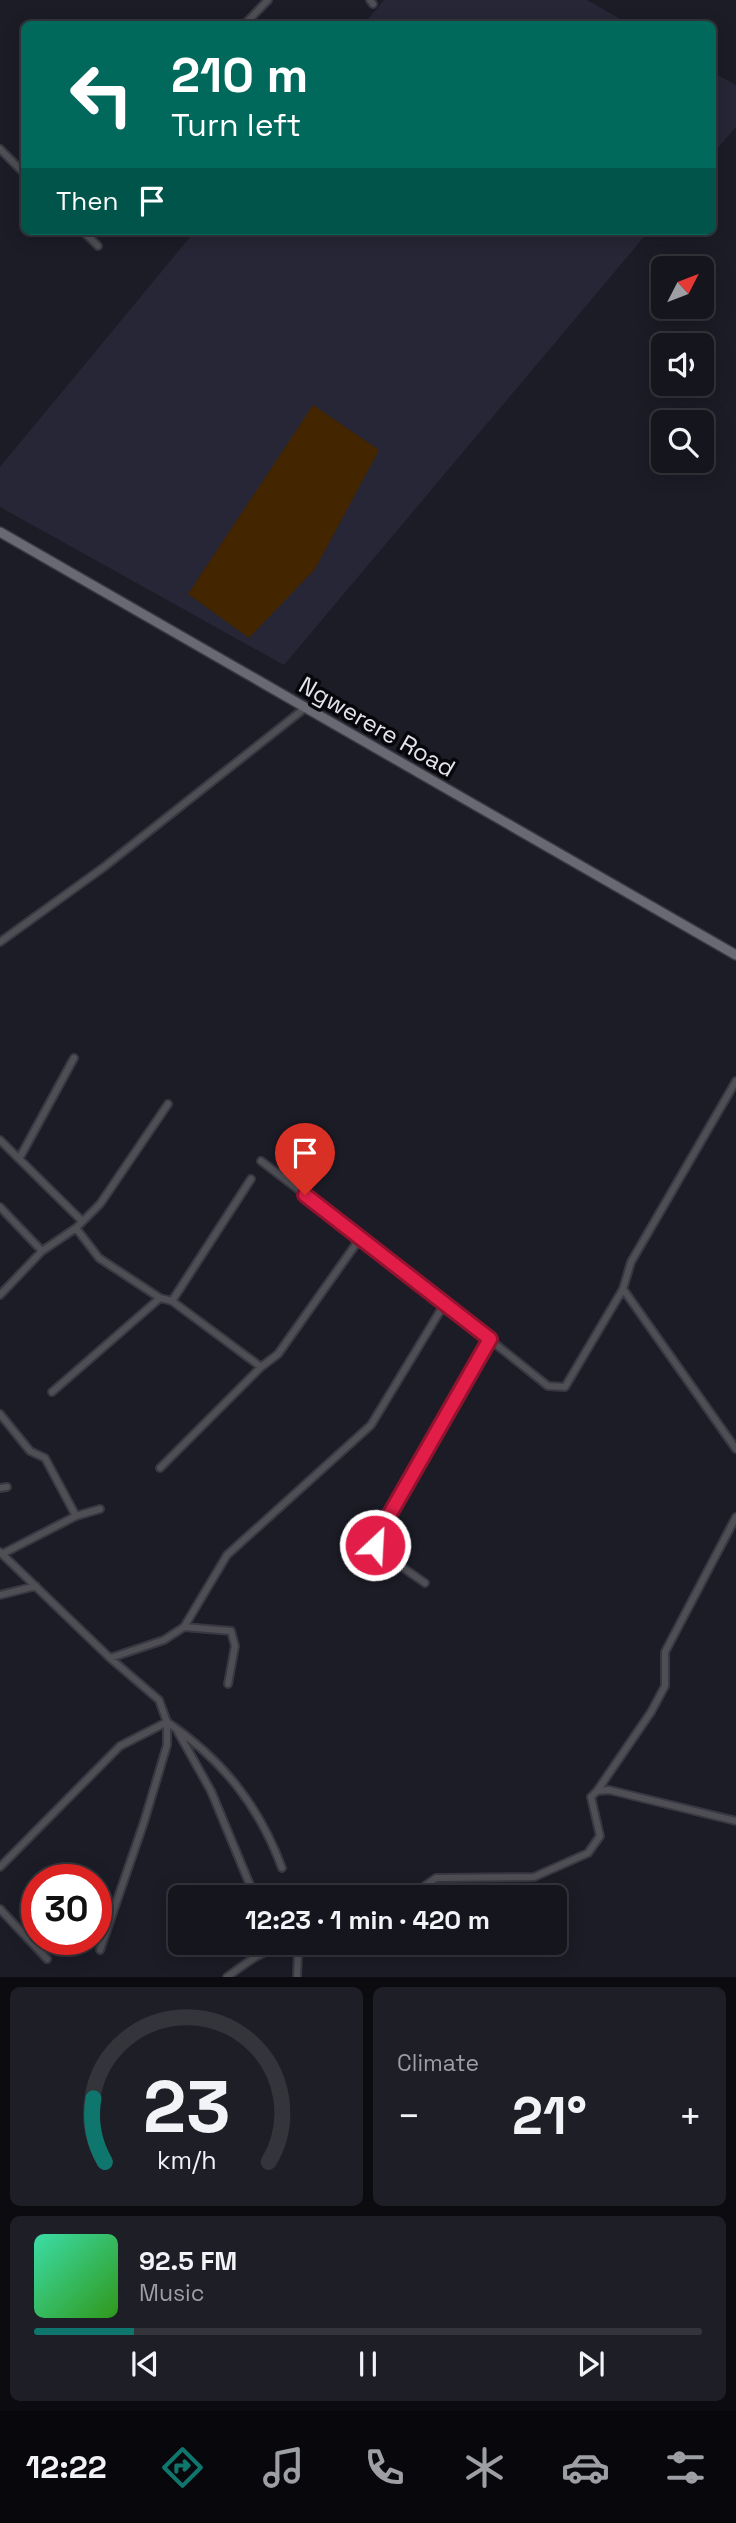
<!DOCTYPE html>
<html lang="en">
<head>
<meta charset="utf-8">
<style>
  body { margin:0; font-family:"Space Grotesk",sans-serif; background:#1e1e26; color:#f1f3f6; height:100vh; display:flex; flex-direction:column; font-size:26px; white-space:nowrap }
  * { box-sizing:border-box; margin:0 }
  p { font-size:23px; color:#9d9fa4 }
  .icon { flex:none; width:38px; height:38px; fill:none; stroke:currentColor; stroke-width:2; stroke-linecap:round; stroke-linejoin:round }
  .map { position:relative; height:1977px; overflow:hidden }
  .side { display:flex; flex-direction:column; gap:10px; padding:10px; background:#0c0c10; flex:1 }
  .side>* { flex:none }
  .top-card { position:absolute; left:21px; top:21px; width:695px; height:214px; border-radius:10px; box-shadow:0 4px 18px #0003,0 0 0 2px #34343b; background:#00695c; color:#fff; overflow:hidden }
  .needle { width:46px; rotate:48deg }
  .fabs { position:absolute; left:651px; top:256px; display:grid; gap:14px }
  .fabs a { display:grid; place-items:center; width:63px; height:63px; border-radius:10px; background:#15151d; box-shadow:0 4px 18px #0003,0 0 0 2px #34343b; font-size:35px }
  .speed { position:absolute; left:21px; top:1864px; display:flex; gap:14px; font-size:35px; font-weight:700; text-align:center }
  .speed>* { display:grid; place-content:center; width:91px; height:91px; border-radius:50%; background:#15151d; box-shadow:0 4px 18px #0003,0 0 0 2px #34343b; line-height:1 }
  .speed .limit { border:10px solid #d22; background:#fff; color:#111 }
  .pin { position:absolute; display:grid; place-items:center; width:60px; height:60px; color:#fff; margin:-72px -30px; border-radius:50% 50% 50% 0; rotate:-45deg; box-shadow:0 0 7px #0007 }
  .pin .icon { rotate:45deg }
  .me { position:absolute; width:77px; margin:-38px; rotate:25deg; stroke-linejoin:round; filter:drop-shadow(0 0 5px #0008) }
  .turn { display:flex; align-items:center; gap:24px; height:147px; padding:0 35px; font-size:32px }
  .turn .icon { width:91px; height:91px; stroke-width:2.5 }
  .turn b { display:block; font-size:49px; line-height:60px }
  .then { display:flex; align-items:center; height:66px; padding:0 35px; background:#0003; gap:14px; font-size:26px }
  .big { font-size:52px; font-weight:700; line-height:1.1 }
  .side .card { flex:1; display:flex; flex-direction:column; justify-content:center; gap:10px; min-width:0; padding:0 24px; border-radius:10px; background:#1e1e26 }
  .side .dial { align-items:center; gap:0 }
  .dial svg { height:182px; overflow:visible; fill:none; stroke:#34343b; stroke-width:7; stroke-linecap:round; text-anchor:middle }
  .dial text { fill:#f1f3f6; stroke:none }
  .song { display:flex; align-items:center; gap:21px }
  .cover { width:84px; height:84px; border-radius:10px; background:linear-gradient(135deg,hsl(160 70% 55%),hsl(110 70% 35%)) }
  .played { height:7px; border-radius:4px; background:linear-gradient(90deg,#0f766e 15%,#34343b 15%) }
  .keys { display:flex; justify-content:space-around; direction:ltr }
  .heat { display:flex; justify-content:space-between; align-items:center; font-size:38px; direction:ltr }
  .side .tiles { flex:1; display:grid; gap:10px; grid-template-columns:1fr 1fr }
  .card:last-child { grid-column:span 2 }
  .trip { position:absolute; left:168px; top:1885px; width:399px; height:70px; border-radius:10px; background:#15151d; box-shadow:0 4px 18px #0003,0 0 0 2px #34343b; font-weight:700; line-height:70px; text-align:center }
  .dock { display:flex; height:112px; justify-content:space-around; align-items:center; background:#08080c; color:#9d9fa4 }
  .dock .icon { width:49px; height:49px }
  .dock .selected { color:#0f766e }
  .dock b { font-size:32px; color:#f1f3f6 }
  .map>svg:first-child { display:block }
</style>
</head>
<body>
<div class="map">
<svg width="736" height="1977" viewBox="0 0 736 1977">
  <rect width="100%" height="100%" fill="#1c1c27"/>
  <path fill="#262636" d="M384,0H587L629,24H364Z
    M712,72L736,85V127L712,155Z
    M195,231H649L284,665L0,507V467Z"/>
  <path fill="#432500" d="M313,405L379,450L315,569L249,638L188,594Z"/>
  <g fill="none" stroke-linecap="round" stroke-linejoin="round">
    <defs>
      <path id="minor" d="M370,0L373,4
        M245,24L268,0
        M0,149L24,173
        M83,231L98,246
        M0,942L104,867L305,708
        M736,1081L631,1262L623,1289L736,1449
        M0,1140L82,1221
        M19,1159L74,1058
        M261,1161L361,1237L548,1386L565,1387L623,1289
        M0,1207L42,1251
        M76,1228L99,1258L160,1298L172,1301L261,1367L278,1354L361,1237
        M0,1295L42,1251L76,1228L100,1204L168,1104
        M172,1301L251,1179
        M52,1392L160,1298
        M0,1414L30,1451L45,1458L76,1516
        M160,1468L261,1367
        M0,1488L7,1487
        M0,1552L110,1658L159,1700L167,1722L120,1746L0,1867
        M2,1554L76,1516L100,1509
        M425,1583L379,1551L375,1540L490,1339
        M0,1595L36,1586
        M184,1627L231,1631L235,1646L228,1684
        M110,1658L164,1640L184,1627L227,1555L371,1425L445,1303
        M167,1722C223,1760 259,1806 282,1868
        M178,1732L211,1791L255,1897
        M597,1791L651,1712L665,1686V1652L736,1517
        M409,1897L436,1878L534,1877L588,1853L600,1836L591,1797L597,1791L609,1790L736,1821
        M0,1909L47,1959
        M292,1942L298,1954L297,1977
        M100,1950L144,1822L167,1745V1722
        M227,1977C247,1962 266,1948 291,1943"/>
      <path id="secondary" d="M0,532L736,955"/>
    </defs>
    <use href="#minor" stroke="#383843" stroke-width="10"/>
    <use href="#secondary" stroke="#383843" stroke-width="12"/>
    <use href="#minor" stroke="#4e4e54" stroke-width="6"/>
    <use href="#secondary" stroke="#696973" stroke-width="9"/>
  </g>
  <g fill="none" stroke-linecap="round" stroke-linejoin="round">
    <defs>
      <path id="route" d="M305,1195L490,1339L375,1540V1545"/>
    </defs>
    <use href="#route" stroke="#92132f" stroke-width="18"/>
    <use href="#route" stroke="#e11d48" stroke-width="12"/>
  </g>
  <g text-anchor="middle" stroke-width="7" stroke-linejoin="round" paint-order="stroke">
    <g font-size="24" fill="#e4e4ec" stroke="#07070b">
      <text transform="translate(377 727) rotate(30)" y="8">Ngwerere Road</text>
    </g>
  </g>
</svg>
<div class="fabs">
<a><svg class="needle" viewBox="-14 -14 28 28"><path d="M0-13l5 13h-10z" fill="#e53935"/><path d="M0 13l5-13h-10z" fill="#9d9fa4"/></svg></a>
<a><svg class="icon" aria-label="sound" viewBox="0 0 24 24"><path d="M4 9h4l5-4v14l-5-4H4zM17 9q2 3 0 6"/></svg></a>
<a><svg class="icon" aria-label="search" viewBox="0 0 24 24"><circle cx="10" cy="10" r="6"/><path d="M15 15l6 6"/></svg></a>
</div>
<div class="speed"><div class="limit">30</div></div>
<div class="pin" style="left:305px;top:1195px;background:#d93025"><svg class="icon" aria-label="arrive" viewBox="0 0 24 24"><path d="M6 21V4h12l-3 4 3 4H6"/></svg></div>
<svg class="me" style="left:375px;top:1545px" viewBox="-20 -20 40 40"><circle r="17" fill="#e11d48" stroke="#fff" stroke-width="3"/><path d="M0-11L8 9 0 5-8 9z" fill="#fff"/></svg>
<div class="trip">12:23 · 1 min · 420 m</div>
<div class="top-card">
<div class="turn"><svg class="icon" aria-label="left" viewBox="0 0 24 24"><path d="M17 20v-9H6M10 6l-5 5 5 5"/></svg><div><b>210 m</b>Turn left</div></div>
<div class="then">Then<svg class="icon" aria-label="arrive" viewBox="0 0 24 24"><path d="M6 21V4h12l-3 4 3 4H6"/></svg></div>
</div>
</div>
<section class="side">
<div class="tiles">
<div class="card dial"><svg viewBox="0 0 100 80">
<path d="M14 69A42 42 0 1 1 86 69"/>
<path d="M14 69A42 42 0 0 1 9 41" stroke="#0f766e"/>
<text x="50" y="56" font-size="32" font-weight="700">23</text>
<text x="50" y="72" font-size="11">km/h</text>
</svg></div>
<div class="card"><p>Climate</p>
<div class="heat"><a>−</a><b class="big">21°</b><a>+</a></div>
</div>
<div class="card">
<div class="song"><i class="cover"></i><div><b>92.5 FM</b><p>Music</p></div></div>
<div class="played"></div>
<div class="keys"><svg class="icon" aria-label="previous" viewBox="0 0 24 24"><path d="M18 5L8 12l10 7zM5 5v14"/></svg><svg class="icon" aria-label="pause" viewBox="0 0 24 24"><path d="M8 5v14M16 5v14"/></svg><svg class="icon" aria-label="next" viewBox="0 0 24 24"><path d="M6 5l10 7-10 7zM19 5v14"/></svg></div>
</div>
</div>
</section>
<nav class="dock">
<b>12:22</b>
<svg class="icon selected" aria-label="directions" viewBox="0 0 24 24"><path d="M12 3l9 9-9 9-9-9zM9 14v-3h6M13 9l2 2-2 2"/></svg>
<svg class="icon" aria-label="music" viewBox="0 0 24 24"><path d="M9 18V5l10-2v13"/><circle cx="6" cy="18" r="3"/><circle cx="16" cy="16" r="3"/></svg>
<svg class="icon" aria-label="phone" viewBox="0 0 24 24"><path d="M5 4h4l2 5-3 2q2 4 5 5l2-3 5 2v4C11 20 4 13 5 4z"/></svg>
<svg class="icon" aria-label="climate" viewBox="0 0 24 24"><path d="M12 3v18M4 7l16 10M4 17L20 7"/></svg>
<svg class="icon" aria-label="car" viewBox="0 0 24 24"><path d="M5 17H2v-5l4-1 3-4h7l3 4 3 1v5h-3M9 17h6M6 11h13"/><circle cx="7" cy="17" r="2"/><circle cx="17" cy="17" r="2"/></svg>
<svg class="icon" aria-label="filters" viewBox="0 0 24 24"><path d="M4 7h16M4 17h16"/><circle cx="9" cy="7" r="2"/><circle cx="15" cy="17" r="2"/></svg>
</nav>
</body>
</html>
